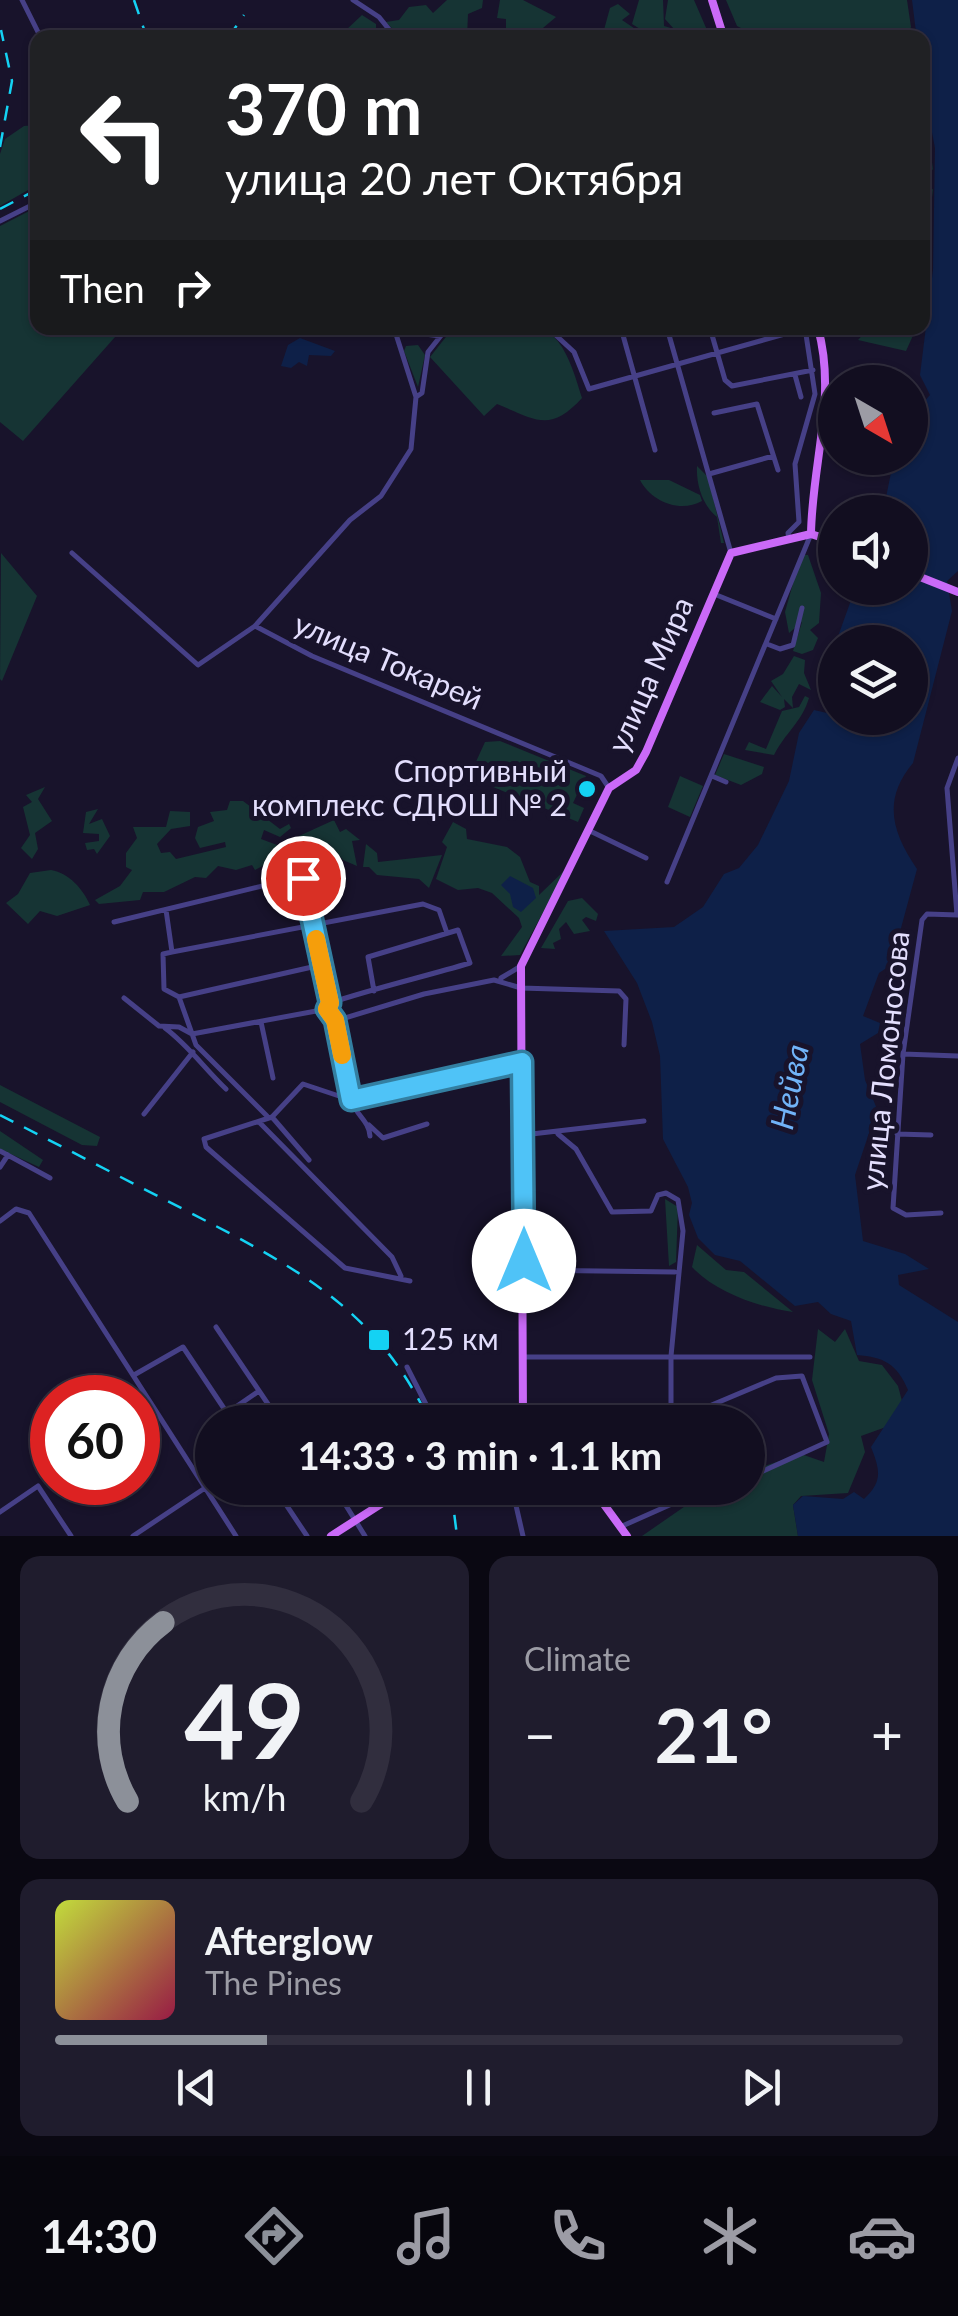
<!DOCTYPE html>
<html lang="en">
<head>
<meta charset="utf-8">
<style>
  body { margin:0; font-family:Lato,sans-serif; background:#1f1c2d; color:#f1f3f6; height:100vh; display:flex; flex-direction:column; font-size:38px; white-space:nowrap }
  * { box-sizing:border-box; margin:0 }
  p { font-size:32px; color:#9c9ca5 }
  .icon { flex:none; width:55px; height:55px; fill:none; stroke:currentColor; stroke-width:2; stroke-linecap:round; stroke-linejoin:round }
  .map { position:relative; height:1536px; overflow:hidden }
  .drawer { display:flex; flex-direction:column; gap:20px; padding:20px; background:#0a0812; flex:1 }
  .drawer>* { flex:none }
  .banner { position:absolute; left:30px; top:30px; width:900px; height:305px; border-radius:20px; box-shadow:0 2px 8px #0004,0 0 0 2px #312e3e; background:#202124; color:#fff; overflow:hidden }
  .needle { width:65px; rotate:141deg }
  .tools { position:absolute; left:818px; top:365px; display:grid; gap:20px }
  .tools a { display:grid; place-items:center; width:110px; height:110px; border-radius:50%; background:#120e20; box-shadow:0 2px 8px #0004,0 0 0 2px #312e3e; font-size:50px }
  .speed { position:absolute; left:30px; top:1375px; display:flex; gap:20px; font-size:50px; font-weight:700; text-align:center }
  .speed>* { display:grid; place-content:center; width:130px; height:130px; border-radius:50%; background:#120e20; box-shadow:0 2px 8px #0004,0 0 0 2px #312e3e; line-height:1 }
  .speed .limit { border:15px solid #d22; background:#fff; color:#111 }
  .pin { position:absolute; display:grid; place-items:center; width:85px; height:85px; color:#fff; margin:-42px; border:5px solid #fff; border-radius:50%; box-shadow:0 2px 10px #0007 }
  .me { position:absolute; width:110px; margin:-55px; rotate:0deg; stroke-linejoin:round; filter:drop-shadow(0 0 8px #0008) }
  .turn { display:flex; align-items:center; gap:35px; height:210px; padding:0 30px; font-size:45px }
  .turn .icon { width:130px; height:130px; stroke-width:2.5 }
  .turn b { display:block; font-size:70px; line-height:85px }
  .then { display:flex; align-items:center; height:95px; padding:0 30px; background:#0003; gap:20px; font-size:38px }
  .big { font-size:75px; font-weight:700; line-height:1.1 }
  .drawer .widget { flex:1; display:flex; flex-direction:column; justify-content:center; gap:15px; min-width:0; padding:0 35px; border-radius:20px; background:#1f1c2d }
  .drawer .dial { align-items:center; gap:0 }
  .dial svg { height:260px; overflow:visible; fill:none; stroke:#312e3e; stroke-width:7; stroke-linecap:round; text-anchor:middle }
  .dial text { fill:#f1f3f6; stroke:none }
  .song { display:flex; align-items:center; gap:30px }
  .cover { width:120px; height:120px; border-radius:15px; background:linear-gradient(135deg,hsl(70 70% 55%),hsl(340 70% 35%)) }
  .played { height:10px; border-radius:5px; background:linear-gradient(90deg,#8c9099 25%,#312e3e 25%) }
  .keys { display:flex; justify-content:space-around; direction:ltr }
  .heat { display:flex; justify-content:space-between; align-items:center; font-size:55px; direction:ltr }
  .drawer .tiles { flex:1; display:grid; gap:20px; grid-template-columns:1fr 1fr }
  .widget:last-child { grid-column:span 2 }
  .trip { position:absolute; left:195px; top:1405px; width:570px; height:100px; border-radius:50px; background:#120e20; box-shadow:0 2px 8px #0004,0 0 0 2px #312e3e; font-weight:700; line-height:100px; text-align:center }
  .tabs { display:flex; height:160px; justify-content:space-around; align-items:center; background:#07060d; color:#9c9ca5 }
  .tabs .icon { width:70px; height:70px }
  .tabs .current { color:#8c9099 }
  .tabs b { font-size:45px; color:#f1f3f6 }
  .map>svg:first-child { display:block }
</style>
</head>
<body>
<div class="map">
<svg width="958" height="1536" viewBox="0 0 958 1536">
  <rect width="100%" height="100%" fill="#18132b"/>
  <path fill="#163434" d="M447,0H483L482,8L468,14L467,37H400L386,22L399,20L409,7L426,5L433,13Z
    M500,0H523L556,17L537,33L506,37V19L497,18Z
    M639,0H663L664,26L674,29L665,19L668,0H694L710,37H653L632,24Z
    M726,0H907L911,27L907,37H736L743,29L737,26Z
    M618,4L630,14L622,20L647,37H602L610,8Z
    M362,15L376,24V34L351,37L345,31Z
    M923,91L933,170L923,163Z
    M37,125V185L0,206V154L5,139L24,126Z
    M933,189L926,249L929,267L923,299V193Z
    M37,207L38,328H123L23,441L0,422V226Z
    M453,328C538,328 556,306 582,398C550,433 536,420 497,404L484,416L430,357Z
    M869,328L915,331L906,351L858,340Z
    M418,345L425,355L418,387L404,351L406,346Z
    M697,466L708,477L724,543H721L717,517C702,505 696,484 697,466Z
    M640,480H669L700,495L702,501C679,514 650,500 640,480Z
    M1,553L37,596L2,681L0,679Z
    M801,555H808L821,593L819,623L810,630L818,638L813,650L802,654L793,651L802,622L789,633L785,612Z
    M794,656L805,660L804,673L811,690L799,684L792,697L793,708L784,699L785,707L780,710L760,702L772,686L782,697L771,681L783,674Z
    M805,696L809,698C802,722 785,733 774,755L745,750L749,742L766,749L782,711L799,707Z
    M500,741L586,776L573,803L584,808L578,822L469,777L485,742Z
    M724,754L764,767L762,774L741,785L715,775Z
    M680,776L703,786L690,817L668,807Z
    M45,787L38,799L52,821L35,833L38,849L32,859L21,848L30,835L23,807L32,802L26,795Z
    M230,801H243L280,829L289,824L291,828L280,837L264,830L261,839L296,852L294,866L268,863L255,870L252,865L236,870L218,866L206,878L195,877L164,892H143L140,900L99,904L95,900L120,886L132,870L126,867V853L137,838L133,827H166L170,811L190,812V826L171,829L157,844L161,853L170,852L176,859L226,847L225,842L200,848L195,838L198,827L214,821L210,812L227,810Z
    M98,809L89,824L102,819L110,836L97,854L94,849L87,850L85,843L99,841V834L83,833L86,812Z
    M334,820L340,832L346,829L360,840L352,841L357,866L343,860L329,844L308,842V837L299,839V836Z
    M453,822L466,829L467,839L507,847L520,857L530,882L539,886V895L567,868L520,955L501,956L522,927L519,918L492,893L478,888L458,890L436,879L447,847L442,842Z
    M366,844L377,853L378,862L442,855L429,888L419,879L377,875L369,867H363Z
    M51,870C69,873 83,889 90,905L57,916L40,911L28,924L6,903L18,894L30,873Z
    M582,898L598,914L596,921L586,917L582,920L590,931L574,934L566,922L559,929L561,939L553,943L555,949L541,948L568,901Z
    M0,1085L100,1137L97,1146L82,1145L0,1102Z
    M0,1131L43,1160L39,1167L0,1149Z
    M665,1199L678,1207L676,1262L669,1266Z
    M697,1245L726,1270L744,1272L793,1312C758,1307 715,1292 692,1267Z
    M818,1329L835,1342L845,1329L859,1361L882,1365L898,1386L902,1401L886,1427L861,1436L865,1452L848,1493L801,1496L793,1505L798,1536H642L694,1500L702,1488H748V1436H755L761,1467L801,1454L824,1462L829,1434L812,1380Z"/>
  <path fill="#0e2048" d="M912,0H958V571L947,581L952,611L913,763C882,800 892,832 917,869L891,965L879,973L863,1016L880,1023L878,1033L860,1044L865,1080L877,1109L855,1175L863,1241L905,1254L929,1269L898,1275L899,1285L958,1322V1536H798L793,1505L803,1496L843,1499L854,1492L864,1499C883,1481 880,1470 871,1447L908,1390C897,1364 884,1357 857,1355L851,1321L831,1314L818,1302L795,1306L740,1261L715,1255L698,1238L689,1215L692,1203L688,1187L663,1139L660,1056L652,1022L637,983L604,931L674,927L703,907L724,874L739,868L758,845L789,781L799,733L814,710L827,713C814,693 829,665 835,644V718H910V642H836L855,589L910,588V512H883L894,458H910V417L930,395L920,375L933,270L935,148L923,86L922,38L910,37L916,32Z
    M300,338L335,351L331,356L309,355L307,366L299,362L291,368L281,366L288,345Z
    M510,876L533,888L536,898L521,912L513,907L510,894L501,885Z"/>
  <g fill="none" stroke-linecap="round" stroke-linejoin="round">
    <path stroke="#464087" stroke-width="5" d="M22,0L41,38
      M353,0L379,17L396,38
      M0,221L38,202
      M548,328L574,352L589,389L806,328
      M621,328L655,450
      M667,328L731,553
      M710,328L725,380L732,386L813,370
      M395,330L440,336
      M795,375L801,397
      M416,397L422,393L428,352L447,328
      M714,413L757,404L778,470
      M709,474L773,456
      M789,539L788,533L799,522L795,464L815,394L805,328
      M72,553L198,665L255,626L312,656L601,776L609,788
      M714,594L776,619
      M255,626L350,520L381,496L411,449L416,397L394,328
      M767,644L780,649L793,645L802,608
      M712,776L726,782
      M588,830L646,858
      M303,878L330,1003L327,1009C345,1035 341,1072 352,1102C357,1116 369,1121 370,1136
      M667,882L811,534
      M166,910L172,952L163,954L164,989L179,997L196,1045L267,1116
      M957,915L947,788L958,758
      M114,922L295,878L304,883
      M172,952L423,904L439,910L447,933
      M501,978L521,966
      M179,997L321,965
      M124,998L159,1026L179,1027L192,1034L327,1009
      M330,1003C375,988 423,977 470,963L458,930L368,957L374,991
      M335,1021L424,994L494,980L521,988L619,991L626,999L624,1045
      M261,1022L273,1078
      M165,1028C189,1046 204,1068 226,1089
      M903,1054L958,1056
      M144,1114L193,1052
      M272,1117L309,1160
      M259,1122L392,1257L401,1276
      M369,1125L383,1138L427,1124
      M558,1134L576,1149L612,1212L651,1211L658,1195L666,1193L678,1200L683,1231L671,1356V1415
      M897,1134L931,1135
      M523,1135L644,1121
      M0,1151L50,1178
      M0,1167L8,1155
      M941,1213L906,1215L893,1208L903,1054L922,920L927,914L958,915
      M0,1221L16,1209L29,1213L236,1536
      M523,1270L675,1272
      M410,1281L345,1268L206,1147L204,1139L272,1117L303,1084L351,1100L522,1062
      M216,1327L274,1413V1422
      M523,1357H810
      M407,1367L435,1422
      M134,1375L183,1347L233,1422
      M227,1413L259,1391
      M654,1422L707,1407L776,1378L802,1376L827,1442L761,1472
      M275,1488L307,1536
      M335,1488L365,1536
      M512,1488L523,1536
      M0,1512L38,1486L71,1536
      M620,1527L692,1495L689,1488
      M133,1536L205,1488"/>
    <path stroke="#ca6af8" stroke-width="8" d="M712,0L724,38
      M811,534C812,463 837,397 818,328
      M811,534L835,542
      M910,573L958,592
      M523,1422L521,966L609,788L636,770L646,752L731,553L811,534
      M592,1488L627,1536
      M331,1536L406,1488"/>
    <path stroke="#14d2f3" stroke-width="2.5" stroke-dasharray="15 12" stroke-linecap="butt" d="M134,0L147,38
      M179,38L180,35
      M228,38L244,15
      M0,147L12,81L1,30
      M0,209L38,189
      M0,1115C61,1146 122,1178 183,1209C291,1265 376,1306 430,1422
      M451,1488L457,1536"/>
  </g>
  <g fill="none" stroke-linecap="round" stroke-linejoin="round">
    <defs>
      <path id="route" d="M303,878L330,1003L327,1009L335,1020L351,1100L522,1062L524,1261"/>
    </defs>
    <use href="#route" stroke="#337fa1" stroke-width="25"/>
    <use href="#route" stroke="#4fc3f7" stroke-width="18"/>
    <path stroke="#f59e0b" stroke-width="18" d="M316,939L330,1003L327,1009L335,1020L342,1055"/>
  </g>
  <g fill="#14d2f3" stroke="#18132b" stroke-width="4">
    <circle cx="587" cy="789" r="10"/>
    <rect x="367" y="1328" width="24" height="24" rx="5"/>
  </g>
  <g text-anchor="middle" stroke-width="10" stroke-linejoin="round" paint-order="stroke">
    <g font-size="30" fill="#e3defd" stroke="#18132b">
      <text transform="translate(388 662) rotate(23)" y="10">улица Токарей</text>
      <text transform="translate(651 675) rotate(-66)" y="10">улица Мира</text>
      <text transform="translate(886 1061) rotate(-84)" y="10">улица Ломоносова</text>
    </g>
    <g font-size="30" fill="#e3defd" stroke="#18132b" text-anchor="end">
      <text x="567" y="782">Спортивный<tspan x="567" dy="34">комплекс СДЮШ № 2</tspan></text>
      <text x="402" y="1350" text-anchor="start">125 км</text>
    </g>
    <g font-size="32" font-style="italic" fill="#71b3f8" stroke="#18132b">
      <text transform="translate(790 1087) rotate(-79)" y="11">Нейва</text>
    </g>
  </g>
</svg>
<div class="tools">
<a><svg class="needle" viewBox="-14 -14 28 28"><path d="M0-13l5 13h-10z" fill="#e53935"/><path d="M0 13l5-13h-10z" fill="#9c9ca5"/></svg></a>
<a><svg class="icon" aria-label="sound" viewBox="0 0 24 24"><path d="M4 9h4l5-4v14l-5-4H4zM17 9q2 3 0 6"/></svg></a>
<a><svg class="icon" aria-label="layers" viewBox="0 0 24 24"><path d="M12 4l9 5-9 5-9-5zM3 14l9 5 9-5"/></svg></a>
</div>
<div class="speed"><div class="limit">60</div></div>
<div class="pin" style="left:303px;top:878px;background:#d93025"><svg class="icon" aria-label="arrive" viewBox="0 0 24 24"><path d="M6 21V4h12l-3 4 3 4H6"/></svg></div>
<svg class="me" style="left:524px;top:1261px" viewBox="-20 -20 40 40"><circle r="19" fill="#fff"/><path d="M0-13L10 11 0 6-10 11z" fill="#4fc3f7"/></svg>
<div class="trip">14:33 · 3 min · 1.1 km</div>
<div class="banner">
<div class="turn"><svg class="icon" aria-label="left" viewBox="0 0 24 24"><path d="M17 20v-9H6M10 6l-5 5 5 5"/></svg><div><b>370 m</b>улица 20 лет Октября</div></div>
<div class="then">Then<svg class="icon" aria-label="right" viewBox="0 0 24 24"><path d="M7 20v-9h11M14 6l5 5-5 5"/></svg></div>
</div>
</div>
<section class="drawer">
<div class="tiles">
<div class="widget dial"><svg viewBox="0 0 100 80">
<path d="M14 69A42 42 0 1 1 86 69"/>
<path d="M14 69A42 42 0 0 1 25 14" stroke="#8c9099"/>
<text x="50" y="56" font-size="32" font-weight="700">49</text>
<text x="50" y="72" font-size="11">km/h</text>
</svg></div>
<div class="widget"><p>Climate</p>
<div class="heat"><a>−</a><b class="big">21°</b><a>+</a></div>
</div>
<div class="widget">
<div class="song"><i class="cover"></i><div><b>Afterglow</b><p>The Pines</p></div></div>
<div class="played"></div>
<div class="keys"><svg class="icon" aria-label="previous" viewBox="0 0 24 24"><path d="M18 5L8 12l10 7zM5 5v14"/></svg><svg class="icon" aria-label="pause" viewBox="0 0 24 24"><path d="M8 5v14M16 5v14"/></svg><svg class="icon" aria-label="next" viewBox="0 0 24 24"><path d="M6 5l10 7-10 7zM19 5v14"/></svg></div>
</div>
</div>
</section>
<nav class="tabs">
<b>14:30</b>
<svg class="icon current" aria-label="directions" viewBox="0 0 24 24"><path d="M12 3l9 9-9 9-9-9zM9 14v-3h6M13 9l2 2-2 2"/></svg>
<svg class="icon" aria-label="music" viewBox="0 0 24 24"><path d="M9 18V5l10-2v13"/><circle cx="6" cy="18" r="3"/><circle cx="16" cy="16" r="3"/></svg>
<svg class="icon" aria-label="phone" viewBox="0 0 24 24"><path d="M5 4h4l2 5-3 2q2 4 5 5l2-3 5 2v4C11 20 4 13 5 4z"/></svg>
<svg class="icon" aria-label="climate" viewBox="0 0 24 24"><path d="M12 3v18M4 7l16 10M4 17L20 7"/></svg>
<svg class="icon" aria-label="car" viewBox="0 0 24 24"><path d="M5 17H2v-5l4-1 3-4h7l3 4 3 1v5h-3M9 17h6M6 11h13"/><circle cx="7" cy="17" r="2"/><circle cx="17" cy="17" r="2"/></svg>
</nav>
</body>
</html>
